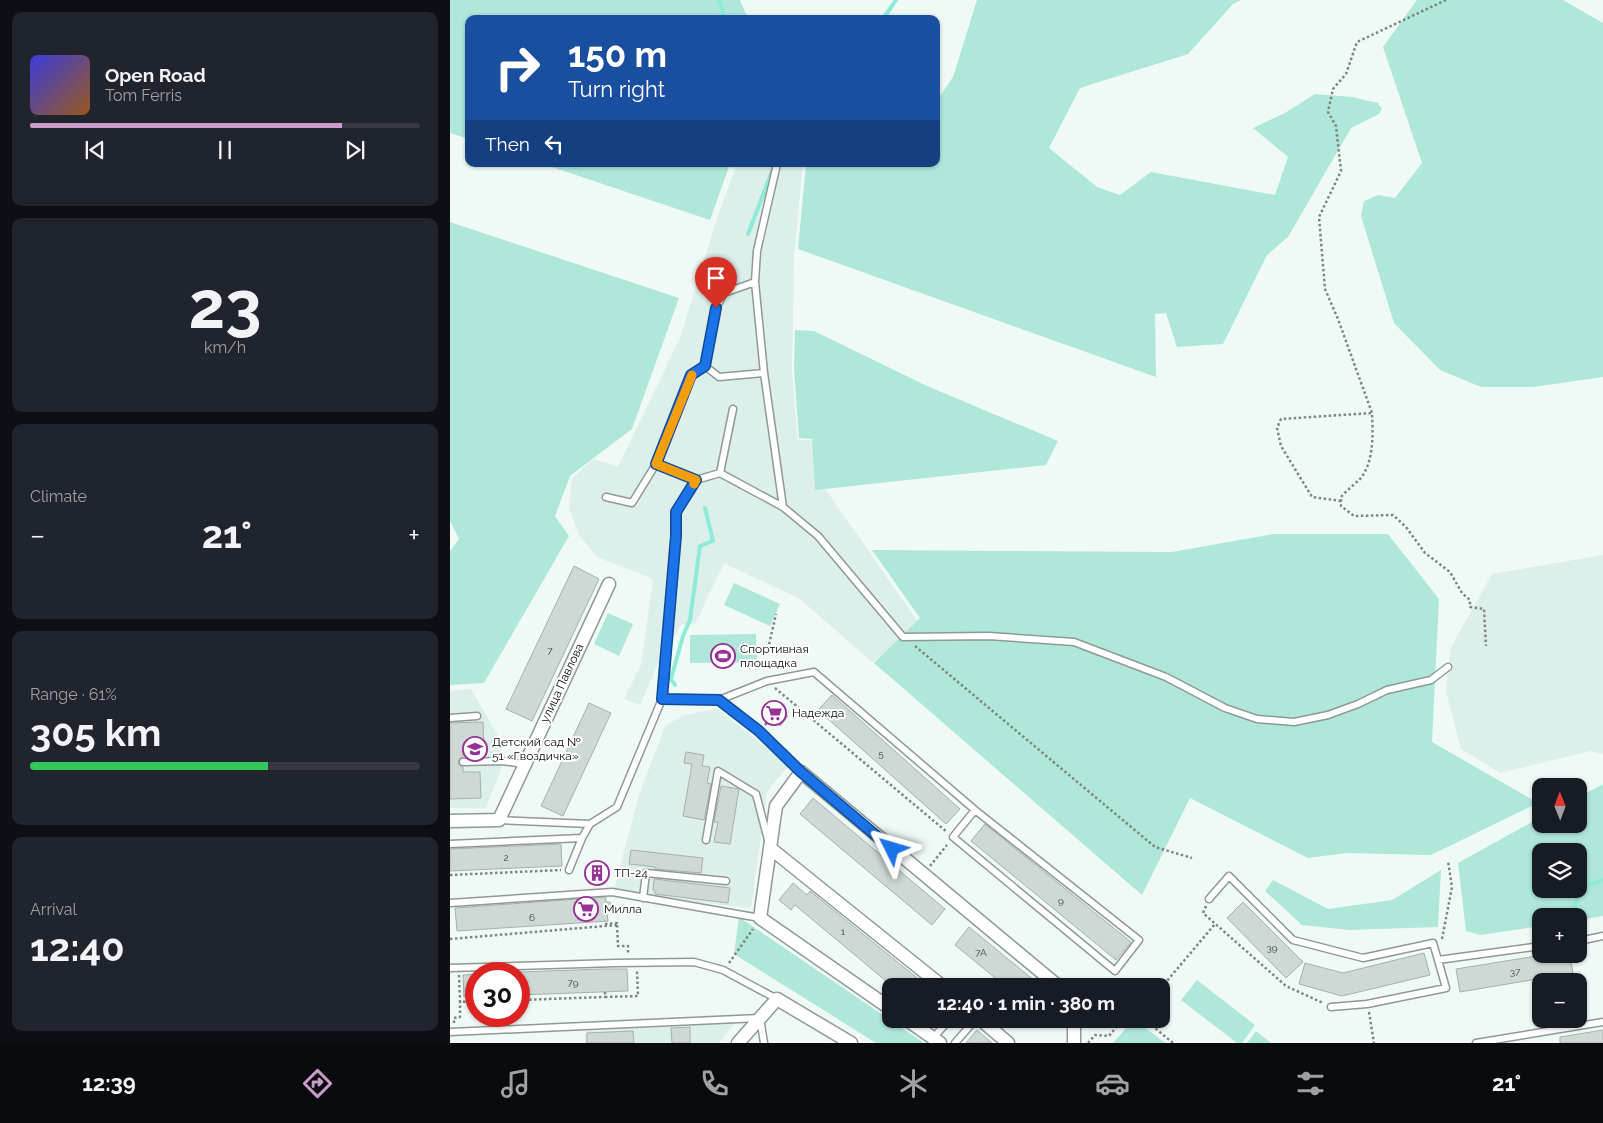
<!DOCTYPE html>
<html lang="en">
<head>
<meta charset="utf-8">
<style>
  body { margin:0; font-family:Raleway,sans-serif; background:#20242c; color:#f1f3f6; height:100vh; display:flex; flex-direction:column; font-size:19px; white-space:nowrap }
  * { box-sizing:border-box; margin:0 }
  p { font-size:16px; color:#9ea1a6 }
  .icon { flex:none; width:28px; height:28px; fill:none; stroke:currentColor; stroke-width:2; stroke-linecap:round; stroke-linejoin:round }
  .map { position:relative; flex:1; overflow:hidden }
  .drawer { display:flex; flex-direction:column; gap:12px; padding:12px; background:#0d0f14; width:450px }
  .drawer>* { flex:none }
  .hud { position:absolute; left:15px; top:15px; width:475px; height:152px; border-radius:10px; box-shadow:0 1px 4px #0004; background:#1a4fa0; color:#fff; overflow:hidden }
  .needle { width:32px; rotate:359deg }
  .controls { position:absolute; left:1082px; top:778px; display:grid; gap:10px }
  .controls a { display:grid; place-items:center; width:55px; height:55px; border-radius:10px; background:#171b24; box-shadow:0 1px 4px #0004; font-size:25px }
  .speed { position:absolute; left:15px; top:962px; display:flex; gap:10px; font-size:25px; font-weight:700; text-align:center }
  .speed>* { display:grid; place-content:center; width:65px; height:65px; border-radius:50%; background:#171b24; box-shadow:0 1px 4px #0004; line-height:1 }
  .speed .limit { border:8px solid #d22; background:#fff; color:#111 }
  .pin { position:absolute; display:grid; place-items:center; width:42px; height:42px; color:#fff; margin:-51px -21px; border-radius:50% 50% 50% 0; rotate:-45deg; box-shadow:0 0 5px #0007 }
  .pin .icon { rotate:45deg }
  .me { position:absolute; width:55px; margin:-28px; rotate:310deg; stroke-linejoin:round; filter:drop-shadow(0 0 4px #0008) }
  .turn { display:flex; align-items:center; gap:18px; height:105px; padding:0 20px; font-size:22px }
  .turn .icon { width:65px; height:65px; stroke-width:2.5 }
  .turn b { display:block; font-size:35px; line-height:42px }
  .then { display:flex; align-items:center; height:48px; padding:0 20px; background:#0003; gap:10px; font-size:19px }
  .big { font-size:38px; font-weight:700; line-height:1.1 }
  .drawer .card { flex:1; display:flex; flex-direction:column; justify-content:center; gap:8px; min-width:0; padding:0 18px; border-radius:10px; background:#20242c }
  .drawer .dial { align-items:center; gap:0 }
  .dial b { font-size:65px; line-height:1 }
  .song { display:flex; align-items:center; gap:15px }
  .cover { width:60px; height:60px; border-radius:8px; background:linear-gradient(135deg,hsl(240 70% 55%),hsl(30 70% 35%)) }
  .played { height:5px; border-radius:2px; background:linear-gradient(90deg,#c99cca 80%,#363941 80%) }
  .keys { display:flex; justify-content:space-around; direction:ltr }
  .heat { display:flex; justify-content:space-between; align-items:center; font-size:28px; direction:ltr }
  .charge { height:8px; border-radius:4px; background:linear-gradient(90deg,#34c759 61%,#363941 0) }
  .trip { position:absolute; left:432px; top:978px; width:288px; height:50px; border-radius:10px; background:#171b24; box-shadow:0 1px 4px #0004; font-weight:700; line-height:50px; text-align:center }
  .menu { display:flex; height:80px; justify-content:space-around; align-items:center; background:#090b0e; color:#9ea1a6 }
  .menu .icon { width:35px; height:35px }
  .menu .current { color:#c99cca }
  .menu b { font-size:22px; color:#f1f3f6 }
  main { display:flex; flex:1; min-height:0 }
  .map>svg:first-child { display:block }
</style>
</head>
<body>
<main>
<section class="drawer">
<div class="card">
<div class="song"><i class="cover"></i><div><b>Open Road</b><p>Tom Ferris</p></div></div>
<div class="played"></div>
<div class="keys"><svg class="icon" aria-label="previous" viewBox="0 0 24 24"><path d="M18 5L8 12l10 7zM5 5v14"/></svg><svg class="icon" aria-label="pause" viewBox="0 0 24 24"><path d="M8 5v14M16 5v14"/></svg><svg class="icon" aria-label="next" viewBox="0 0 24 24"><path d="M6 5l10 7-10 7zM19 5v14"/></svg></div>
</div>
<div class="card dial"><b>23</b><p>km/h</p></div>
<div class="card"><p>Climate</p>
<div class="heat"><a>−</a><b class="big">21°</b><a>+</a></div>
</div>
<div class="card"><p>Range · 61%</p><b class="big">305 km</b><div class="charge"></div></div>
<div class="card"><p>Arrival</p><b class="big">12:40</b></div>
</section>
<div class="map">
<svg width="1153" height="1043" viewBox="0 0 1153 1043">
  <rect width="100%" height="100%" fill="#effaf7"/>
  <path fill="#dcefea" d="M287,164H353L344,256L342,371L348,440L373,441L374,487L468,622L429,660L422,662L350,599L274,563L245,624L231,625L205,670L190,705L174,699L191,665L203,579L147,557L129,535L119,508L122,478L144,459L168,467L230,338L268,215Z
    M1153,555V754L1140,751L1050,773L1011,749L996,692L1001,647L1042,574Z
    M21,689L49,737L52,766L36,808H0V691Z
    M267,709L339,765L317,792L301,908L202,897L164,890L189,795L215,726L234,715Z
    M285,1023L269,1043H135V1031Z"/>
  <path fill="#afe7da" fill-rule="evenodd" d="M0,0H290L298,19H19V139L0,133Z
    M527,0H791L783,4L738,54L630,88L599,148L647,187L670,195L701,172L825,195L838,157L803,128L835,113L865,94L902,97L928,103L932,109L929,114L901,128L838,237L817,255L773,344L727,347L716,313L705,314L706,377L348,249L356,164H486V102L503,77Z
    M967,0H1113L1153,23V377L1083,387H1031L990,370L944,323L911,216L914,201L928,195L945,198L972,163L933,47Z
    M93,164H280L260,220Z
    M0,222L229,298L182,429L120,476L105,516L119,536L34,683L0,685V551L9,539L0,521Z
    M345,330L364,331L477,386L608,441L596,465L365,490L362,439L349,438L344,370Z
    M823,534H938L989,599L982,742L1088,803L981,855L896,853L858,858L740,798L692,895L424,663L470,618L422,550L722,552Z
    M284,583L330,604L320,626L274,605Z
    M158,613L183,624L169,656L144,644Z
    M306,634L307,662L240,663V635Z
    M1153,784V916L1129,920V916H1091V926L1030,935L1016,931L1008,863L1091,817V824H1129V797ZM1091,851H1129V889H1091Z
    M991,870L988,927L899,930L852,925L815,891L823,880L878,909L942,900Z
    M289,917L474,1043H426L284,954Z
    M747,980L805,1025L792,1043H787L731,1000Z
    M684,1019L715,1043H663Z
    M806,1031L821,1043H797Z"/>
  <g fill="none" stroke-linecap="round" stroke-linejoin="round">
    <path stroke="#8debd7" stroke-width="4" d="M269,0L275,19
      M433,19L446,0
      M298,234L324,166
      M225,685L221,679L233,636L240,620L250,546L263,541L255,508
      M1124,916L1122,913L1131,887L1153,880
      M1129,926L1135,937"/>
  </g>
  <path fill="#ced9d6" stroke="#a6b0ad" d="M124,566L149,579L82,721L56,709Z
    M382,695L510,809L496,824L368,710Z
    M319,701L338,716L330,726L311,711Z
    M139,703L161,713L113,816L91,806Z
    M33,722L34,748H13V757L10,758L8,762L9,765L13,767V772H30L31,798L0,799V723Z
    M236,752L254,755L252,766L260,767L257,783L261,784L254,820L233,816L242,764L234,763Z
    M271,786L289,789L280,844L264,842L268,822H264Z
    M363,798L495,909L482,925L350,814Z
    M535,824L681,942L666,960L521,841Z
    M111,844L112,866L0,871V849Z
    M181,850L253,858L251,873L205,869V867L179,864Z
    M141,866L154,867L152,882L139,879Z
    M204,879L280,888L278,903L205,894V891L203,890Z
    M343,883L357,895L360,891L477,986H442L345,905L341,910L329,900Z
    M156,897V902H160L161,912H157L158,921L7,931L5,908Z
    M793,902L853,962L836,978L777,918Z
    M519,927L558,959L591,986H555L505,945Z
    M974,953L980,975L892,996L849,984L855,963L893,973Z
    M1099,954H1120L1123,973L1010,992L1006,969Z
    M154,969H177L178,991L69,995V972Z
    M26,974V996L14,997L13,975Z
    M240,1027V1043H222L221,1028Z
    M527,1030L542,1043H516Z
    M1153,1030V1043H1110V1037Z
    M183,1031L184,1043H137V1033Z"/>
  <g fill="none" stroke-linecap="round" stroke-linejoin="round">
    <defs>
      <path id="service" d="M255,366L269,377L314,373L333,507L368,536L453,637L539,636L624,642L716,677L775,708L807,719L844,722L878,715L908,704L937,690L981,680L998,667
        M314,373L305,282L307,251L327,164
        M206,464L246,480L226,512V536L212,699
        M270,473L333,507
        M246,480L270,473L283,409
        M156,497L182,503L206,464L241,375L255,366L266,308L274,293L305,282
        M0,718L27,716
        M13,762L52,761L74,764
        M351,772L309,731L269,700L317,681L364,672L525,810L689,940L665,971L503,837L525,810
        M49,820L140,824L167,807L212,699L269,700
        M256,840L268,771L306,794L318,840
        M0,844L132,838L140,824
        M119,870L132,838
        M193,898L196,873L276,881
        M759,899L779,876L843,940L913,958L983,943L988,960L1091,946
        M0,903L162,892L310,918
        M1129,941L1153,936
        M0,968L166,963L244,962L273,970L327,999
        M881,1007L917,1004L996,988L988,960
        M0,1032L310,1018L314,1043
        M483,1038L500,1019
        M505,1043L526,1019
        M1026,1043L1153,1022"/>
      <path id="minor" d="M0,821L49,820L159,584
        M320,848L492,986
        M441,1009L310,918L326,806L351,772L608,986
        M456,1019L490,1043
        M530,1019L558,1043
        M288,1043L327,999L401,1043
        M624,1043V1019"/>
    </defs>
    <use href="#service" stroke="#8f9996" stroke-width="9"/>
    <use href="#minor" stroke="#8f9996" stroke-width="15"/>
    <path stroke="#7e8583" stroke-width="2.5" stroke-dasharray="2.5 2.5" stroke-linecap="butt" d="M996,0L907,42L896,74L883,89L878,112L886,126L891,171L869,217L875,289L888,319L922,413C923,433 924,461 911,478C905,484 897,490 891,497V506L904,516L943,515L956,527L975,553L1000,572L1012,593L1020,600V607L1034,609L1036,646
      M891,501L862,497L831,446L827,428L831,419L922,413
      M465,646L705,847L742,858
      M318,649L326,614
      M325,688L497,832
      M315,725L320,719
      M480,866L497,845
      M0,875L111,870
      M756,906L753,913L836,986L873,1003
      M155,924L167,923V925
      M167,925L168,946H178V955
      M0,939L167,925
      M992,939L1002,887L998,861
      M279,963L303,929
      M9,975L10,1002L26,1001
      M668,979L672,986
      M711,988L765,924
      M155,992V997L188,996L187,971
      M69,1000L155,997
      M919,1012L924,1043
      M694,1019L723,1043
      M4,1023V1018L10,1017V1002
      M638,1043L645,1035L659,1036L673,1019"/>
    <use href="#service" stroke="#fff" stroke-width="6"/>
    <use href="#minor" stroke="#fff" stroke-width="12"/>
  </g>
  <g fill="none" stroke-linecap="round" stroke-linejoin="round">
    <defs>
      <path id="route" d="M266,308L255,366L241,375L206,464L246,480L226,512V536L212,699L269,700L309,731L351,772L442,849"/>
    </defs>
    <use href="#route" stroke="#114b97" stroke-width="12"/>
    <use href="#route" stroke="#1a73e8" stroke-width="9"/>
    <path stroke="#f59e0b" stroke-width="9" d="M242,375L206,464L246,480L244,484"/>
  </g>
  <defs>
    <symbol id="stadium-ring" viewBox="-11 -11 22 22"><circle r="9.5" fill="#fff" stroke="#993195" stroke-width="1.5"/><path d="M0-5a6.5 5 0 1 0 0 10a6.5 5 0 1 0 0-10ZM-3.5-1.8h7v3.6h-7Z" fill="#993195"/></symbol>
    <symbol id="supermarket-ring" viewBox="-11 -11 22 22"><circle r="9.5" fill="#fff" stroke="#993195" stroke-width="1.5"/><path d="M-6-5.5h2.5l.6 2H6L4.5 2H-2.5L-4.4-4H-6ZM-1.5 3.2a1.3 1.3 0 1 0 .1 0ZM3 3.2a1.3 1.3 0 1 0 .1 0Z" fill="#993195"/></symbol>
    <symbol id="school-ring" viewBox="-11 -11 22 22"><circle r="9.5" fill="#fff" stroke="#993195" stroke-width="1.5"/><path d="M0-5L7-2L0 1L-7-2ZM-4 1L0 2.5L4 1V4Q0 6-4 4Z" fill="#993195"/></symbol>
    <symbol id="building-ring" viewBox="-11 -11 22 22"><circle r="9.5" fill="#fff" stroke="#993195" stroke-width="1.5"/><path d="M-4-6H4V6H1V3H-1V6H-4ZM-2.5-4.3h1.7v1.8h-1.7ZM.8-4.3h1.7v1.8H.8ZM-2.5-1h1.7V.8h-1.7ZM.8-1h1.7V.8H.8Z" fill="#993195"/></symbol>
  </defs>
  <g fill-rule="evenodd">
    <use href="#stadium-ring" x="259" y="642" width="28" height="28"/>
    <use href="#supermarket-ring" x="310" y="699" width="28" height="28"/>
    <use href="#school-ring" x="11" y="735" width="28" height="28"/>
    <use href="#building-ring" x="133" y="859" width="28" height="28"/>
    <use href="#supermarket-ring" x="122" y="895" width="28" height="28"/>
  </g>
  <g text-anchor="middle" stroke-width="4" stroke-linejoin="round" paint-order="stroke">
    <g font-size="10" fill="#3b403e">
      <text x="100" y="654">7</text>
      <text x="431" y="757">5</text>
      <text x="56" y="861">2</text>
      <text x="611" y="904">9</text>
      <text x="82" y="921">6</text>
      <text x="393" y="935">1</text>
      <text x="822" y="951">39</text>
      <text x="531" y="956">7А</text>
      <text x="1065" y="975">37</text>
      <text x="123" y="986">79</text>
    </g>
    <g font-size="12" fill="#0a0d0c" stroke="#fff" text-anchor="start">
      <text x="290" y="653">Спортивная<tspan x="290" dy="14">площадка</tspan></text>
      <text x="342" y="717">Надежда</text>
      <text x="42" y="746">Детский сад №<tspan x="42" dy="14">51 «Гвоздичка»</tspan></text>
      <text x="164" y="877">ТП-24</text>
      <text x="154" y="913">Милла</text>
    </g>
    <g font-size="12" fill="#0a0d0c" stroke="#fff">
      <text transform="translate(112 683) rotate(-65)" y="4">улица Павлова</text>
    </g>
  </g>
</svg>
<div class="controls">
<a><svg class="needle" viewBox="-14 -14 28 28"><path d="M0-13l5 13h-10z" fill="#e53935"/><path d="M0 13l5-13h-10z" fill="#9ea1a6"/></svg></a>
<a><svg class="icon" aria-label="layers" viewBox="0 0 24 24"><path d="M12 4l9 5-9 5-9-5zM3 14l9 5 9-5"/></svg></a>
<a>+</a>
<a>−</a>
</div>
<div class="speed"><div class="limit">30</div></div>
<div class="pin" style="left:266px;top:308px;background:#d93025"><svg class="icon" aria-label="arrive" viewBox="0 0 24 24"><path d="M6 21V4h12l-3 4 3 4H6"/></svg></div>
<svg class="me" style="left:442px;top:849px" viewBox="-20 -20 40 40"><path d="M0-17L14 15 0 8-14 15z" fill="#1a73e8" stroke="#fff" stroke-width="4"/></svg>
<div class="trip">12:40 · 1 min · 380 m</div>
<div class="hud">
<div class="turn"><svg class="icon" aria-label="right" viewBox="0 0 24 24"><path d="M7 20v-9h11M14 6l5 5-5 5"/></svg><div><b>150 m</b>Turn right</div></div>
<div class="then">Then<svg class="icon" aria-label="left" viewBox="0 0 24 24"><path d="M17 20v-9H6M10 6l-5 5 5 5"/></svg></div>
</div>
</div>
</main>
<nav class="menu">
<b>12:39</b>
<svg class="icon current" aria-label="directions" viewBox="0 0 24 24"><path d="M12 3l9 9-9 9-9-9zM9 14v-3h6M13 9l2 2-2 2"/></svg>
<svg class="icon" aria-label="music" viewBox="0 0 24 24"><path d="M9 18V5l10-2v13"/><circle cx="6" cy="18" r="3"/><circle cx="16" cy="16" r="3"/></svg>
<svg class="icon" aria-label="phone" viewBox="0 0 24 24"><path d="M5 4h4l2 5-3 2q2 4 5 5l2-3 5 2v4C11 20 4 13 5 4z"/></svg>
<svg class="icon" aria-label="climate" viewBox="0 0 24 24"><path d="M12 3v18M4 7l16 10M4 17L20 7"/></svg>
<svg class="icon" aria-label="car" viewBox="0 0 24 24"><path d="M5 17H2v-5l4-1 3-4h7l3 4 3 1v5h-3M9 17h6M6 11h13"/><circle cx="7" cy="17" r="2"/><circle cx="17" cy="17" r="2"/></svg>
<svg class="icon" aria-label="filters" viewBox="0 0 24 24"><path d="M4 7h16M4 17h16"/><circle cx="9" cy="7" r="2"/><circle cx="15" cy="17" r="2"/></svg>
<b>21°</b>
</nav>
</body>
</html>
